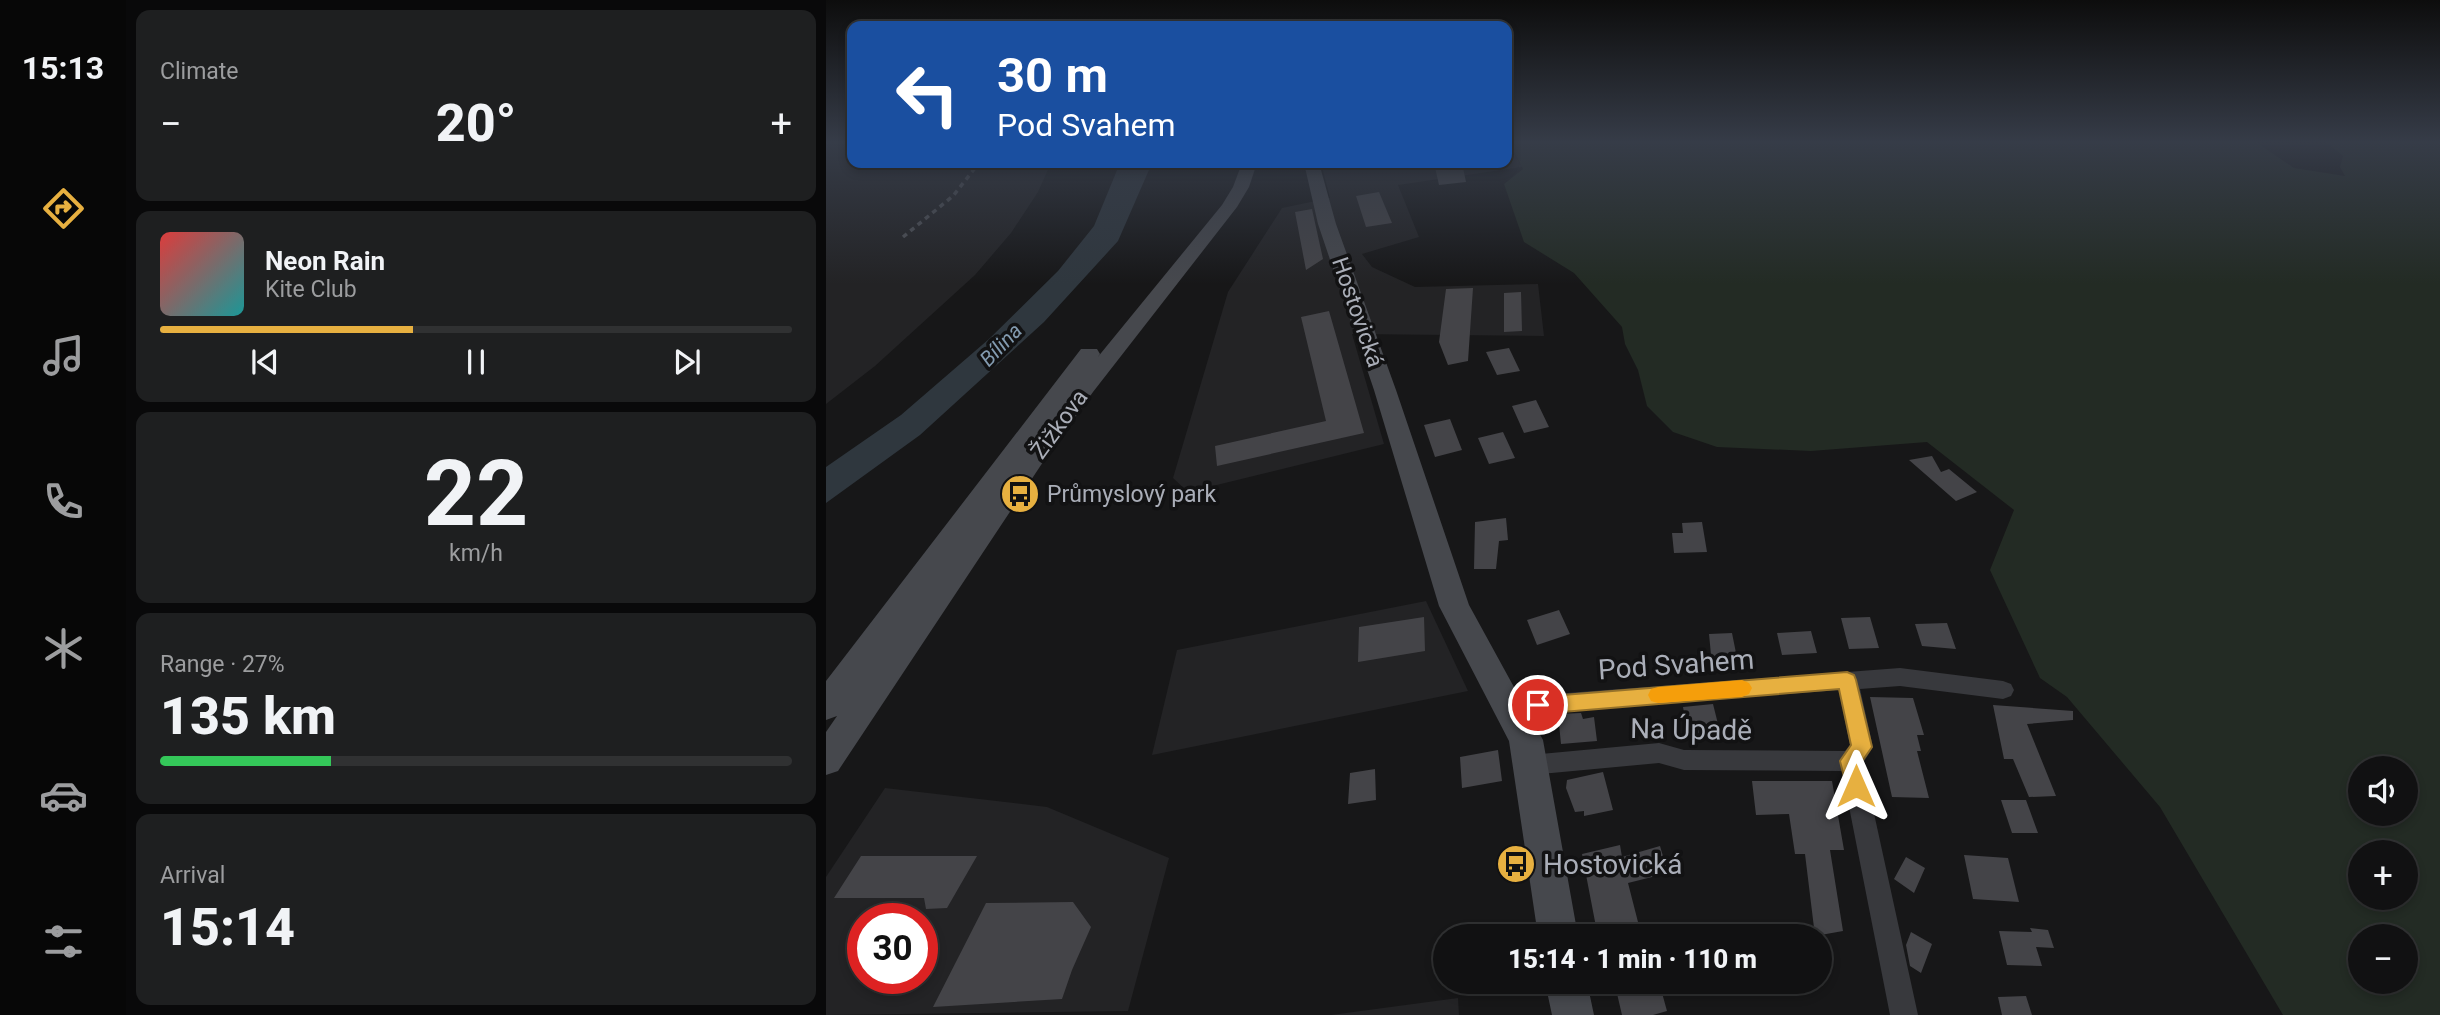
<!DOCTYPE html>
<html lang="en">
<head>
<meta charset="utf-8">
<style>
  body { margin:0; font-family:Roboto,sans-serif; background:#1e1f20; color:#f1f3f6; height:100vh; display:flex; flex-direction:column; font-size:26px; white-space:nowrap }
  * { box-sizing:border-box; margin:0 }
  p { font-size:23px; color:#9c9d9f }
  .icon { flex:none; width:38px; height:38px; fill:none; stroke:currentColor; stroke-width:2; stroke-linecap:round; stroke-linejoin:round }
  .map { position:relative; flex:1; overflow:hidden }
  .panel { display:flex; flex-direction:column; gap:10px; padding:10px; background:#09090a; width:700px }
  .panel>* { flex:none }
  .banner { position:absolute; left:21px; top:21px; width:665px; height:147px; border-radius:14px; box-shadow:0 4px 10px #0003,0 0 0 2px #303132; background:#1a4fa0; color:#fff; overflow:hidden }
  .controls { position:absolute; left:1522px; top:756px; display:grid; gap:14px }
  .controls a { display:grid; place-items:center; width:70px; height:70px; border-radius:50%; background:#111112; box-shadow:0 4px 10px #0003,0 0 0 2px #303132; font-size:35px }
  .speed { position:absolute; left:21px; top:903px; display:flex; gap:14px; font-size:35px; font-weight:700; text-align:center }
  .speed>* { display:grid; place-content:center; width:91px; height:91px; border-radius:50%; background:#111112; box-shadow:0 4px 10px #0003,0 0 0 2px #303132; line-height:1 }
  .speed .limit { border:10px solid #d22; background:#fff; color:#111 }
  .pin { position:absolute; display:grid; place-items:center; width:60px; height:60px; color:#fff; margin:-30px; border:4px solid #fff; border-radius:50%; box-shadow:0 2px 7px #0007 }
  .me { position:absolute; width:77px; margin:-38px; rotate:0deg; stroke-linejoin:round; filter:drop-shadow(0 0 5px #0008) }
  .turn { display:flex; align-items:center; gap:24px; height:147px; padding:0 35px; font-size:32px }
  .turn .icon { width:91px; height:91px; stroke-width:2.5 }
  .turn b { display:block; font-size:49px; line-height:60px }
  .big { font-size:52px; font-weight:800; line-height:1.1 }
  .panel .card { flex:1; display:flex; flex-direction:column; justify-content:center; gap:10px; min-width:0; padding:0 24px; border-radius:14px; background:#1e1f20 }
  .panel .dial { align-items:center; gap:0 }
  .dial b { font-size:91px; line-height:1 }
  .song { display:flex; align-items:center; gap:21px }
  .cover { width:84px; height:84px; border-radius:10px; background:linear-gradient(135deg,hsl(0 70% 55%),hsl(180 70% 35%)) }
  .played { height:7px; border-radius:4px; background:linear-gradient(90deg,#e7b040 40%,#303132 40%) }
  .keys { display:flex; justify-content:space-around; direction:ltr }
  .heat { display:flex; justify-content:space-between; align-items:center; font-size:38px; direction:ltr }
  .charge { height:10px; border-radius:5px; background:linear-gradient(90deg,#34c759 27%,#303132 0) }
  .trip { position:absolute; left:607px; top:924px; width:399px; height:70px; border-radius:35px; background:#111112; box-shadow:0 4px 10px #0003,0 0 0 2px #303132; font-weight:800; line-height:70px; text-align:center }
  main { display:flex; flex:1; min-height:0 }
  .tabs { display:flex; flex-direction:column; width:126px; justify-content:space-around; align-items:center; background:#070707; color:#9c9d9f }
  .tabs .icon { width:49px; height:49px }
  .tabs .on { color:#e7b040 }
  .tabs b { font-size:32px; color:#f1f3f6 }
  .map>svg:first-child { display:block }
</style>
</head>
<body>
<main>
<nav class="tabs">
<b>15:13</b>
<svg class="icon on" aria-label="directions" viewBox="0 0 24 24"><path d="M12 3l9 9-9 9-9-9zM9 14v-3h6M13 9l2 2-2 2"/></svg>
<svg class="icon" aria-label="music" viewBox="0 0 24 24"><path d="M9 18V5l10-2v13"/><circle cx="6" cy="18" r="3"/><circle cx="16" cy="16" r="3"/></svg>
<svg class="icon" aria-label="phone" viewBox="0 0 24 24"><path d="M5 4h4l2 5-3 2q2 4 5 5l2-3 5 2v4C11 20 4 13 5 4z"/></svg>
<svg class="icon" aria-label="climate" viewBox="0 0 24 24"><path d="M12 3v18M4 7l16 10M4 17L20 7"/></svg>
<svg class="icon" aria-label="car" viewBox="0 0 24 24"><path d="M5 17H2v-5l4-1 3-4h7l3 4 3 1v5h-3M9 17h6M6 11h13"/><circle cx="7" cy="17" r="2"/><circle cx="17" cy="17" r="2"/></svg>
<svg class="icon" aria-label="filters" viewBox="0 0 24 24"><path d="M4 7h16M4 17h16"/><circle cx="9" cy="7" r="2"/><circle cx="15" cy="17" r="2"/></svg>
</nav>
<section class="panel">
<div class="card"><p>Climate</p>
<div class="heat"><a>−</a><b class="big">20°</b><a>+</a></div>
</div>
<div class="card">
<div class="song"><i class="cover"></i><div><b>Neon Rain</b><p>Kite Club</p></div></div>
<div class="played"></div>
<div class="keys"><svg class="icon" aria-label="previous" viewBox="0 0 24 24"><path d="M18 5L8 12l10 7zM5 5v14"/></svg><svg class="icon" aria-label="pause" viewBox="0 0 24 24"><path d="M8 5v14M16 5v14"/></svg><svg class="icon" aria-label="next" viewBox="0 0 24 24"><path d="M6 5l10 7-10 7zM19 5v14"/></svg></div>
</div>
<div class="card dial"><b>22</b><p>km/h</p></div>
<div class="card"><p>Range · 27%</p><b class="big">135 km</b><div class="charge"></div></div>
<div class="card"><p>Arrival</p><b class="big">15:14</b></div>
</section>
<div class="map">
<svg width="1614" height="1015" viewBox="0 0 1614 1015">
  <rect width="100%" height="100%" fill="#171718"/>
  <path fill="#232325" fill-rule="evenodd" d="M0,142H26V163H225L212,192L185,233L149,275L49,366L0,404Z
    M681,142L696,167L572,185L593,237L536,254L546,267L589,287L712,284L718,336L526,334L558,444L362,492L347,478L402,292L456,208L504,198L495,163H681Z
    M600,601L642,691L326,755L351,650Z
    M59,788L221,807L343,858L302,1011L0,1015V877ZM37,919H96V978H37Z
    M632,998L633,1015H505Z"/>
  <path fill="#232b24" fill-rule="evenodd" d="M683,142H1430L1468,168L1519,176L1514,167L1517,156L1500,142H1614V1015H1457L1334,807L1241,697L1214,678L1164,570L1188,510L1101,442L985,451L891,447L847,432L821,406L812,370L799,344L796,327L748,273L698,242L678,184L697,169ZM1580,768V814H1535V768ZM1580,852V898H1535V852ZM1580,936V982H1535V936Z"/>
  <path fill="#2f373e" d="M294,163H326L292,241L218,322L94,435L0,503V467L75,415L163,339L232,271L268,226Z"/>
  <path fill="#444448" d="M608,163H636L640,182L613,185Z
    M553,192L566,223L540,227L530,196Z
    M486,209L497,259L480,270L469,212Z
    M647,288L642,361L622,365L613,342L620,289Z
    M695,292L696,331L678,332V293Z
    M503,311L538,433L391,466L389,446L500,421L475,317Z
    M683,348L694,371L671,375L660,352Z
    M710,400L723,427L698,433L686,406Z
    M624,419L636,450L609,457L598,425Z
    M677,432L689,458L663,464L652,438Z
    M1106,456L1115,472L1123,469L1151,492L1130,501L1083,460Z
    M680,518L682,540L673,541L670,569H648L649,522Z
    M876,522L881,552L848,553L846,533H857L856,523Z
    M733,610L744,634L711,645L701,620Z
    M598,617L599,651L532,662L533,627Z
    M1044,617L1053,648L1023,649L1015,618Z
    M1121,623L1130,649L1096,646L1089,624Z
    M985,631L991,653L956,655L951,633Z
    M906,633L912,663L886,665L883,634Z
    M1044,697L1087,698L1098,735H1091L1095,751H1091L1103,798L1066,797Z
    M887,704L894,732L862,734L857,707Z
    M1167,705L1247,711V720L1201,724L1230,796L1203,797L1187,759H1178Z
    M755,713L757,719L768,717L771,741L735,744L732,714Z
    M672,750L676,781L636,788L634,757Z
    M549,769L550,800L522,804L524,773Z
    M777,772L787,810L758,816V811L749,812L740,788L741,780Z
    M926,781H1006L1018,850H1004L1017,931L989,936L979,854H969L963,814L930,815Z
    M1175,800H1200L1212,833H1186Z
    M794,845L796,857L834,846L842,873L802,883L812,922L771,932L756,854Z
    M1138,855L1182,858L1193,902L1147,899Z
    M35,856H151L121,908L100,909L98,898H8Z
    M1080,857L1099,868L1088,893L1068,879Z
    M247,902L265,927L246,970L236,999L107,1007L160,903Z
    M1204,928L1222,930L1228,948L1210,947L1216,966L1181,965L1173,931L1206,932Z
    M1085,932L1106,944L1095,973L1084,966L1080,945Z
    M800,982H833L841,1011L827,1015H796L789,985Z
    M1200,996L1206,1015H1176L1172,997Z"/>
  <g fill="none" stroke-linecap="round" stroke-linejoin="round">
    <path fill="#38393d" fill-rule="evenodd" d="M1074,668L1177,681L1185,684L1188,690L1185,696L1177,699L1074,686L1034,689L1047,747L1037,763L1092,1015H1064L1016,771L858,770L833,763L704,775L696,772L692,765L696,758L704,755L833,743L858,750L1019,751L1024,745L1013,690L728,712L684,719L676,717L673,710L676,703L728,694Z"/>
    <path fill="#46484d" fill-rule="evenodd" d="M416,163H431L423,187L411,207L267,392L215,465L12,771L0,775V732L11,716L0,720V681L255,349H271L274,354L271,358L396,205L407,187Z
      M478,163H493L510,224L570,390L643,605L717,740L752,936H712L683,741L613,606L548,390L492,224Z
      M719,982H761L768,1015H726Z"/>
    <path stroke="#515358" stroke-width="3.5" stroke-dasharray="5 4.5" stroke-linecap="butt" d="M77,237L127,196L153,163"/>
  </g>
  <linearGradient id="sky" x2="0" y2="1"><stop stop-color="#0d0d0d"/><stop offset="0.5" stop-color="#363c48"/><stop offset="1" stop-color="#363c48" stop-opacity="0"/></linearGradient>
  <rect width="1614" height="284" fill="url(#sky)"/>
  <path fill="#e7b040" stroke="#96722a" stroke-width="2" d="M1021,672L1028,675L1030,680L1046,747L1035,763L1040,786L1037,793L1030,796L1022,793L1014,761L1025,745L1013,689L712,714L705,711L702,705L705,699L712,697Z"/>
  <path fill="#f59e0b" d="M916,680L923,683L926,688L923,694L916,697L832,703L825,701L822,695L825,689L832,687Z"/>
  <defs>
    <symbol id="bus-disc" viewBox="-11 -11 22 22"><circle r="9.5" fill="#e7b040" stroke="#121213"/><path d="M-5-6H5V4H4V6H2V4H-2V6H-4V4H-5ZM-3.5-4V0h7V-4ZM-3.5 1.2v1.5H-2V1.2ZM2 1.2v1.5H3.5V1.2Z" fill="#111"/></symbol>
  </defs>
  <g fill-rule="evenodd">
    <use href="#bus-disc" x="172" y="472" width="44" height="44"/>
    <use href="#bus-disc" x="668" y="842" width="44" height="44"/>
  </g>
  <g text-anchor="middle" stroke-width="7" stroke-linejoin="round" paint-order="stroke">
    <g font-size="21" font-style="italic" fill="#839bb0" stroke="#121213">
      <text transform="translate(175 345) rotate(-46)" y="7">Bílina</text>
    </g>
    <g font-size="23" fill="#aaaeb8" stroke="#121213">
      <text transform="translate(532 312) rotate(71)" y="8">Hostovická</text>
      <text transform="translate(233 424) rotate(-54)" y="8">Žižkova</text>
    </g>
    <g font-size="23" fill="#aaaeb8" stroke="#121213" text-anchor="start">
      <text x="221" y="502">Průmyslový park</text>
    </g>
    <g font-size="28" fill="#aaaeb8" stroke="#121213">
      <text transform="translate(850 664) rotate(-4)" y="10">Pod Svahem</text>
      <text transform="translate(865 729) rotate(1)" y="10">Na Úpadě</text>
    </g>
    <g font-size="28" fill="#aaaeb8" stroke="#121213" text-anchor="start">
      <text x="717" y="874">Hostovická</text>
    </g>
  </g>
</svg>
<div class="controls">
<a><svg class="icon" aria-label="sound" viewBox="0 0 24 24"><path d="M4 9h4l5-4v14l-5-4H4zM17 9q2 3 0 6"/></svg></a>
<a>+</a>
<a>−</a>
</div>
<div class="speed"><div class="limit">30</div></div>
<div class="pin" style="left:712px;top:705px;background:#d93025"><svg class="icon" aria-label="arrive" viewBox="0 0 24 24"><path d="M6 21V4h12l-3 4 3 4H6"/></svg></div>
<svg class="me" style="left:1030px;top:786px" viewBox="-20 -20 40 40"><path d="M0-17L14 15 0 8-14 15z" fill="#e7b040" stroke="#fff" stroke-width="4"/></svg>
<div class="trip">15:14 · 1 min · 110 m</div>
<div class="banner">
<div class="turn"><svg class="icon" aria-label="left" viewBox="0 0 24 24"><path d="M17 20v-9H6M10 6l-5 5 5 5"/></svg><div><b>30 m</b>Pod Svahem</div></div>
</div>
</div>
</main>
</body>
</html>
